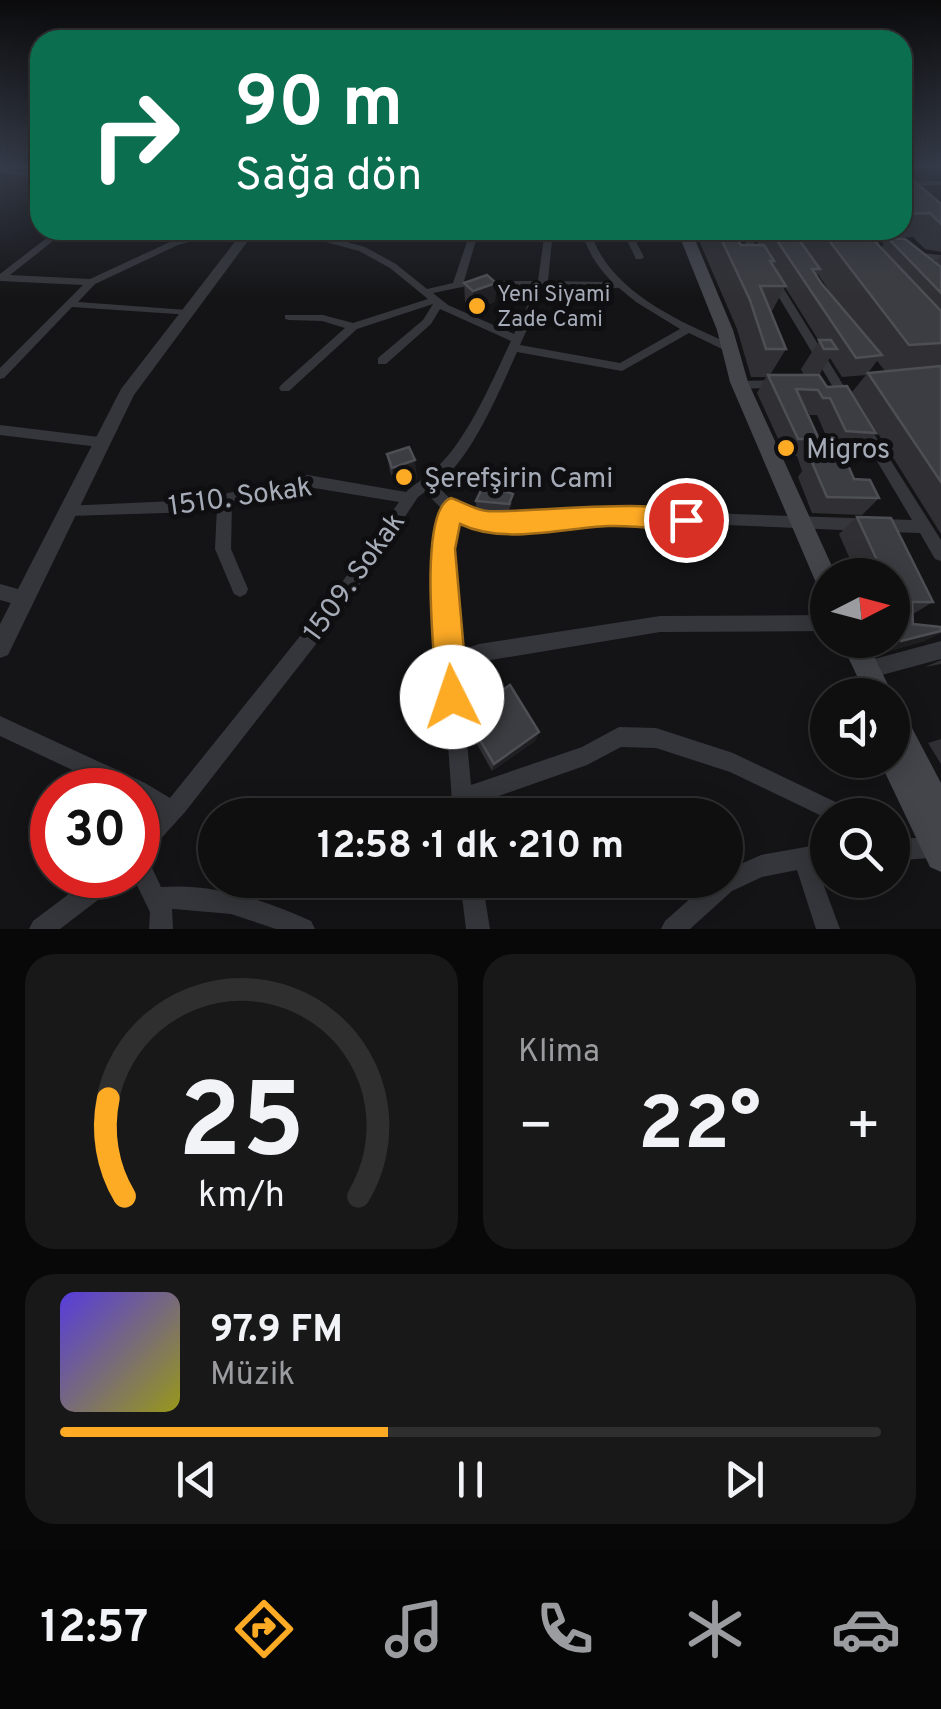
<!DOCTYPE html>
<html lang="tr">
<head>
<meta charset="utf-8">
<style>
  body { margin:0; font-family:Overpass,sans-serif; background:#181819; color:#f1f3f6; height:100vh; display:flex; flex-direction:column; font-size:38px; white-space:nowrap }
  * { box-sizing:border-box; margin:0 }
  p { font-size:32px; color:#9b9c9f }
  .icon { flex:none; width:55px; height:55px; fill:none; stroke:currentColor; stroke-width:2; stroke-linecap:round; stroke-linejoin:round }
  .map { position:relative; height:929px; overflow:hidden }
  .side { display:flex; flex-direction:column; gap:25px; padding:25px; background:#080809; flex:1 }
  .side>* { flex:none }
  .guide { position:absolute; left:30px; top:30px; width:882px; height:210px; border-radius:30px; box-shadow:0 5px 25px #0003,0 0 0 2px #2f2f30; background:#0b6e4f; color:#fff; overflow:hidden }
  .needle { width:65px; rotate:84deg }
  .buttons { position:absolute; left:810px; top:558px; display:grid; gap:20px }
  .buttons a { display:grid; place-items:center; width:100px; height:100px; border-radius:50%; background:#0f0f10; box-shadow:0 5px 25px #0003,0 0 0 2px #2f2f30; font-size:50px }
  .speed { position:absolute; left:30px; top:768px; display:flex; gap:20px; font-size:50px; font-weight:700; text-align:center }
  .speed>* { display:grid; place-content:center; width:130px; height:130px; border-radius:50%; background:#0f0f10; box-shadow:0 5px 25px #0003,0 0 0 2px #2f2f30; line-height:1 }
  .speed .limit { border:15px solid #d22; background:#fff; color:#111 }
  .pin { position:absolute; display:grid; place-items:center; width:85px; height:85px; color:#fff; margin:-42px; border:5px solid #fff; border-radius:50%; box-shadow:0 2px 10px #0007 }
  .me { position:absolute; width:110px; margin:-55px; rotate:356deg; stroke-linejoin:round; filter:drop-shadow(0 0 8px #0008) }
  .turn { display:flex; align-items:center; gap:35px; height:210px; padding:0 40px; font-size:45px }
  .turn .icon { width:130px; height:130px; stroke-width:2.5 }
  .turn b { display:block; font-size:70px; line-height:85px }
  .big { font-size:75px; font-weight:700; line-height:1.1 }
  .side .tile { flex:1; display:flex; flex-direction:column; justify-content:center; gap:15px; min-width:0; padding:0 35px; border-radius:30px; background:#181819 }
  .side .dial { align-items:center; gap:0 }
  .dial svg { height:260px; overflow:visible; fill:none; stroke:#2f2f30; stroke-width:7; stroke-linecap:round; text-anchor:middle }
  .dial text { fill:#f1f3f6; stroke:none }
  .song { display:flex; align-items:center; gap:30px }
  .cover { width:120px; height:120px; border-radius:15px; background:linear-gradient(135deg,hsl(250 70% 55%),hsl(60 70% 35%)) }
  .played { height:10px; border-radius:5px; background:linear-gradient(90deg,#fdaa25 40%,#2f2f30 40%) }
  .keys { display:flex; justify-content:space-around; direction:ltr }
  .heat { display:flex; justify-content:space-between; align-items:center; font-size:55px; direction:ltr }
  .side .tiles { flex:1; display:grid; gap:25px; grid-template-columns:1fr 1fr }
  .tile:last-child { grid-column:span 2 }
  .trip { position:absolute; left:198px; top:798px; width:545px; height:100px; border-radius:50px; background:#0f0f10; box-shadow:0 5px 25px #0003,0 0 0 2px #2f2f30; font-weight:700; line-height:100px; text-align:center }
  .dock { display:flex; height:160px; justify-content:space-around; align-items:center; background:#060606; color:#9b9c9f }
  .dock .icon { width:70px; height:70px }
  .dock .on { color:#fdaa25 }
  .dock b { font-size:45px; color:#f1f3f6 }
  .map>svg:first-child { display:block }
</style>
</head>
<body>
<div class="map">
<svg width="941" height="929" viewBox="0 0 941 929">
  <rect width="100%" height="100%" fill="#141416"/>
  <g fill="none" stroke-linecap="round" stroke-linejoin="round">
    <path fill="#35363b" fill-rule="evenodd" d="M0,168L40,175V179L0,172Z
      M941,181V185L902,186V182Z
      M57,230H67L10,275L90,279L172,241L212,230H258L311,232L365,247L396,264L427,289L453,283L471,230H479L464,281H538L545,230H553L548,281L612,282C597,266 587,252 582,230H590C607,289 674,319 726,342L728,345L722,349L689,333L622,371L517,352C499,392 471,460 436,485L461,509L479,515L525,517L611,510L912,520L856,426L862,421L867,423L941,540V561L935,559L920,533C818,530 716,523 615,522C559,522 511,539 456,519L450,549L459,651L479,644L660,616L828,615V631L660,632L479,662L460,668L471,785L582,747L619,727L656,728L733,753L848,808L851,815H828V819L730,772L656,748L621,747L587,765L473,805V815H453L434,549L443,510L425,492L418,497L345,607L185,812L146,855L161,887C215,883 263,900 311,921L315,929H276L231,914L174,909H172L173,929H149L150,912L132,875H138V833L156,813L138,801V790H115L0,736V716L145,783L170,798L333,595L399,502L308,487L232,504L231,549L248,589L246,594L240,597L234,594L215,549L217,507L197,512L69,516L64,514L62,510L64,506L197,500L308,475L406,492C414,484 424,479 432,472C466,444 492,381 511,341L440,309L431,324L386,364H378V358L423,320L433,304L357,329L289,391H281L279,388L281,385L345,328L322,321L289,320L285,319V315H323L353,323L428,299L390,268L359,251L311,238L218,234L178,245L95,284L78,302L187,310L191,311V315L72,307L4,378L0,379V368L83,285L0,281V274ZM467,286L536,287L514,334L448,305L433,293ZM546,287L619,288L636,302L680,329L620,363L520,345Z
      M622,230H630L644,257L642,259H636Z
      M737,230H745L765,258L763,260H757Z
      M869,230H878L903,252V256H897Z
      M910,252L941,255V261L907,257L905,255Z
      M774,278L779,281L850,396L852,399L850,402H842L769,281Z
      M779,380L785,384L783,387L740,389L734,385L740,381Z
      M0,425L99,437L106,442L99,447L0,435Z
      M0,584L32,593L34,599L32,605L26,607L0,600Z
      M941,641V659L867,679L861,676L858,670L861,664L867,661Z
      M936,837L941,839V857L892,861V839Z
      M828,843V865L817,867L840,929H816L797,870L762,877L732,891L690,929H661L665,921L711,880H725V871L761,855Z
      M94,875H123L120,883L60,929H29L33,921Z
      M460,880H482L490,929H466Z"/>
    <path fill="#35363b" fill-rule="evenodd" d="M244,230H256L134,395L8,655L0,658V624L121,389Z"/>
    <path fill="#43454b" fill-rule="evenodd" d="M677,230H691L733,330L748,382L836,575H828V595L820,592L730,382L717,330Z
      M840,640H866L893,695L892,697L866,695Z
      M892,705L902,709L941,783V872L930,867L879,760H892Z"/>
  </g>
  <path fill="#303034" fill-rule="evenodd" d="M902,171L941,204V252L925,249L913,237L894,238L935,262L941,255V534L852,392L866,375L842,377L830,358L819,375L827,387L876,433L860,450L840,449L854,479L879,498L862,515L812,513L798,477L802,471L797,456H786L757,393L766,377H751L737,329L700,243L705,230H732L741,245H759L750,230H902ZM886,232L893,238H888L881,248L878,244ZM818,274L837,303L821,283L816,276ZM785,287L819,341L801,369L804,375H770L786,349L771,313ZM877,361L885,371L868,373ZM805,407L810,415H817L827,438L818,437Z
    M464,283H496L495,302L473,310L465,302Z
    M387,454L417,478L396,486L390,472Z
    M476,501L512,503L508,512L476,510Z
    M857,517L933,602L913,614V624L925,641L878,654L871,640H892V575H857L839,534Z
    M941,660V664L925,667Z
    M469,712L539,732L535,741L492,771L470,732Z
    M941,739V764L928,743Z"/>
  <path fill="#1f1f22" d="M496,283L495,302L473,310V291Z
    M415,460L417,478L396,486L392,468Z
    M941,631V633L925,641L878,654L901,641Z
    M539,732L535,741L492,771L494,764Z"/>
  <path fill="#3c3d42" stroke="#4d4f54" stroke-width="2.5" d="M902,171L941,204V224L930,213L909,214L902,209Z
    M717,230H732L741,245H764L774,261H770L786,286H760L786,349H766L750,300Z
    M770,230H792L820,269H812L821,283L882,355L856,358Z
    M821,230H864L941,311V343L909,345Z
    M888,238L905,239L941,267V293Z
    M487,275L496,283L473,291L464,283Z
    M819,340H831L837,349H824Z
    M941,366V482L868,373Z
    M768,375H819L827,387L847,386L876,433L846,431L830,398H823L818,390L796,389L818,437L836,438L854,479L870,480L879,498L827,497L811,460H819L810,439H798Z
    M409,447L415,460L392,468L387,454Z
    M484,484L513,494L509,504L476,501Z
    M857,517L891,518L933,602H912L913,624L941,627V631L901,641L892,625V606H899L892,593V575H884Z
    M510,685L539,732L494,764L470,723L469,712Z"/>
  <linearGradient id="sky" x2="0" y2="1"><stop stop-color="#0b0b0c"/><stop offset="0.56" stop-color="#343a47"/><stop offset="1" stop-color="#343a47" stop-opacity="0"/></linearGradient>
  <rect width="941" height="297" fill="url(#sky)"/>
  <path fill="#fdaa25" stroke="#a46e18" stroke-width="2.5" d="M451,498C463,502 475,510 487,511C522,514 685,493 699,520L686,531C660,529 634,525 608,526C561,528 504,545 460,524L455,549L468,697L463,708L452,713L442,708L437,697C435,663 417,510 451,498Z"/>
  <g fill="#fdaa25" stroke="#0f0f11" stroke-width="4">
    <circle cx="477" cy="306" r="10"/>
    <circle cx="786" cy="448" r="10"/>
    <circle cx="404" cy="477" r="10"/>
  </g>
  <g text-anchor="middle" stroke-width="10" stroke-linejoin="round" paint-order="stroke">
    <g font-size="22" fill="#a5abb7" stroke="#0f0f11" text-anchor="start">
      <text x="497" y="301">Yeni Siyami<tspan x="497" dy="25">Zade Cami</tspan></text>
    </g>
    <g font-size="28" fill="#a5abb7" stroke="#0f0f11" text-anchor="start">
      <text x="806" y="458">Migros</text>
      <text x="424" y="487">Şerefşirin Cami</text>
    </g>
    <g font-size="28" fill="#a5abb7" stroke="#0f0f11">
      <text transform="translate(240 495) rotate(-8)" y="10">1510. Sokak</text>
      <text transform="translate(353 576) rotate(-54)" y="10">1509. Sokak</text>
    </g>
  </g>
</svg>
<div class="buttons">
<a><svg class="needle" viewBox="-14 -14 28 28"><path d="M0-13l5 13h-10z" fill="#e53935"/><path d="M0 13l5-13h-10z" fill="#9b9c9f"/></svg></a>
<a><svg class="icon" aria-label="sound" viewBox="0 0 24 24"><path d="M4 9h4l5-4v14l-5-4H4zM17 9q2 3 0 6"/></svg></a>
<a><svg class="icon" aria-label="search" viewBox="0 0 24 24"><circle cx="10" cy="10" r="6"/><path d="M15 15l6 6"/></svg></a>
</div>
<div class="speed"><div class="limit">30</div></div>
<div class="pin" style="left:686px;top:520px;background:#d93025"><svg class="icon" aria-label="arrive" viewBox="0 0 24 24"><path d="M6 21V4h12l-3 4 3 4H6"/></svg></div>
<svg class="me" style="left:452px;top:697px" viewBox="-20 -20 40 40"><circle r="19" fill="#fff"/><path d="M0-13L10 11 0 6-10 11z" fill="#fdaa25"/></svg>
<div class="trip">12:58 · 1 dk · 210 m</div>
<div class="guide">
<div class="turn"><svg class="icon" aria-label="right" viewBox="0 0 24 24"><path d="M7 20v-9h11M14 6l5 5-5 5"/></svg><div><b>90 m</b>Sağa dön</div></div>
</div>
</div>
<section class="side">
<div class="tiles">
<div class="tile dial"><svg viewBox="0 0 100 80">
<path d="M14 69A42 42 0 1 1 86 69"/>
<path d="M14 69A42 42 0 0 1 9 39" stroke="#fdaa25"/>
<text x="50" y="56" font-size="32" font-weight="700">25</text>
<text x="50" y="72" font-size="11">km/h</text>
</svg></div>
<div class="tile"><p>Klima</p>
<div class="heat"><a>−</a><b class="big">22°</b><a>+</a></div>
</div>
<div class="tile">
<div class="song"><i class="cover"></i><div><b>97.9 FM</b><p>Müzik</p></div></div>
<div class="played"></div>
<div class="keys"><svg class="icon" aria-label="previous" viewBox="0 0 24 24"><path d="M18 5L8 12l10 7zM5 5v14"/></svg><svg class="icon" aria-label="pause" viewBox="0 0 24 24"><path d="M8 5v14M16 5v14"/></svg><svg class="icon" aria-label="next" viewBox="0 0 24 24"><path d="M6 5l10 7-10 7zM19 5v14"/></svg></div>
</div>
</div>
</section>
<nav class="dock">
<b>12:57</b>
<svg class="icon on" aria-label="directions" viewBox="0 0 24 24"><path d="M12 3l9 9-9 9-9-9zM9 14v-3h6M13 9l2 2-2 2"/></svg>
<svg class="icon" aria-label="music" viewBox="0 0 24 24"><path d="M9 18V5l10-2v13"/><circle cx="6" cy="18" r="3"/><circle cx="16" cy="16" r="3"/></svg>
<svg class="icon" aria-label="phone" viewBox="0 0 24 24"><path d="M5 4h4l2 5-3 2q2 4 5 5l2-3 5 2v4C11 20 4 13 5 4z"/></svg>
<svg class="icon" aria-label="climate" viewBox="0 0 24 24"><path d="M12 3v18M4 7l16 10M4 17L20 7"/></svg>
<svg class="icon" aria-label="car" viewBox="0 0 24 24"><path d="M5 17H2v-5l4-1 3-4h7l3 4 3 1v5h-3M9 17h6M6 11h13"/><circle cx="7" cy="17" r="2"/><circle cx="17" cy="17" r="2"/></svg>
</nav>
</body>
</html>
